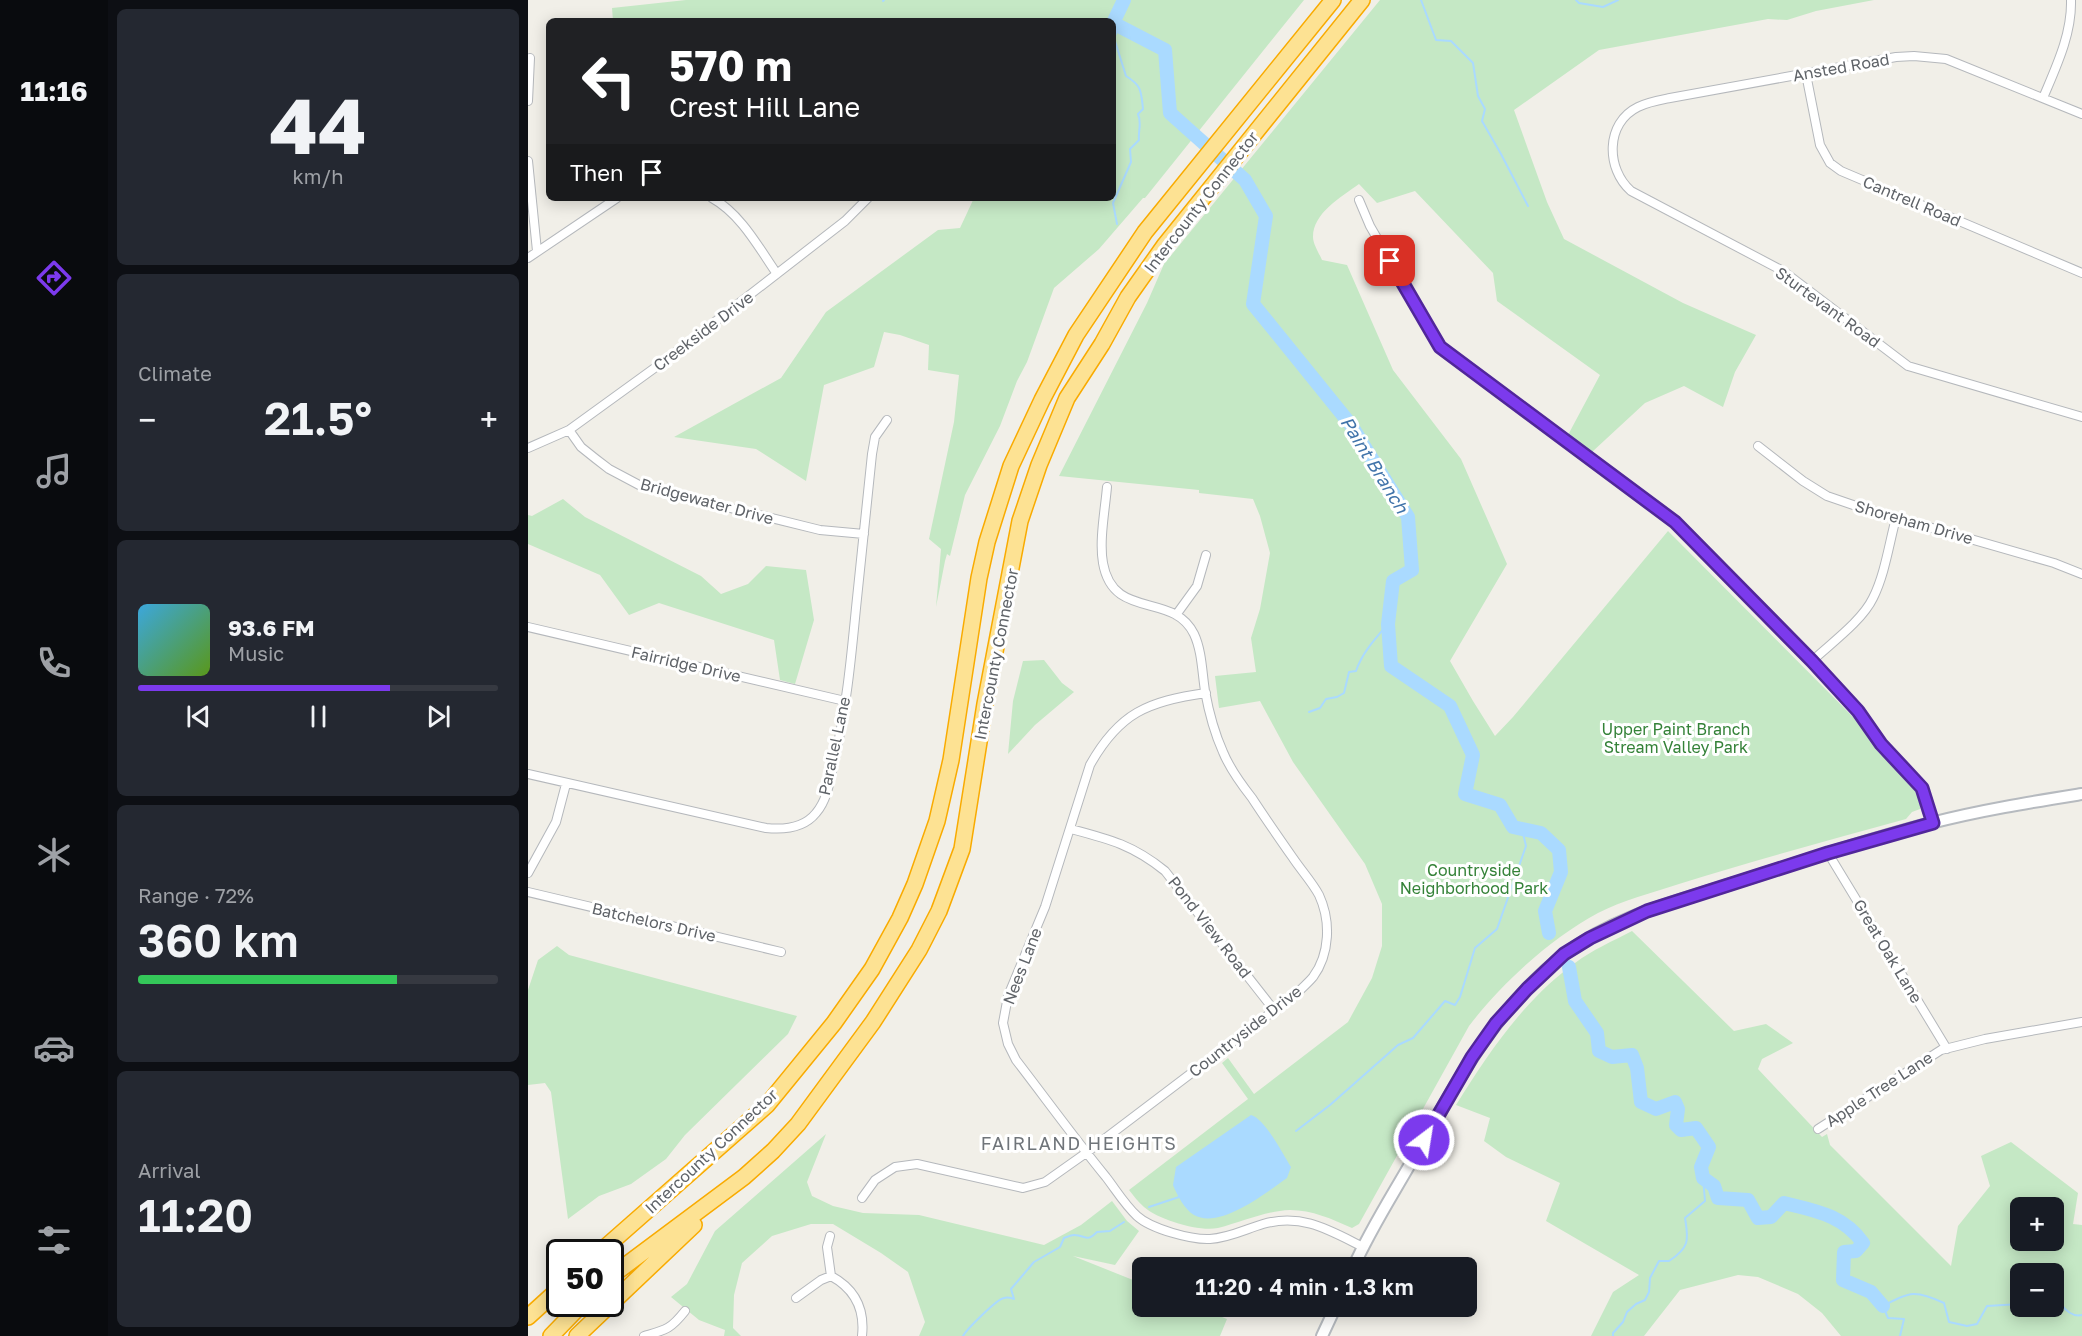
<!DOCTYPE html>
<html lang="en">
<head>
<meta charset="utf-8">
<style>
  body { margin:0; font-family:"Golos Text",sans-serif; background:#242831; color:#f1f3f6; height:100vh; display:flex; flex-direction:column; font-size:22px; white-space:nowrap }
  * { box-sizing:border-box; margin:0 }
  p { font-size:20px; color:#9ea1a6 }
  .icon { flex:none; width:33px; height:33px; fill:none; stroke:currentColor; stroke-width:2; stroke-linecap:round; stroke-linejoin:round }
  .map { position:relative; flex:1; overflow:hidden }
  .details { display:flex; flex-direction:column; gap:9px; padding:9px; background:#0d0f14; width:420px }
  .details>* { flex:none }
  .hud { position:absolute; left:18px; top:18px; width:570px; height:183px; border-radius:9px; box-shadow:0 3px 15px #0003; background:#202124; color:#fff; overflow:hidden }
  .buttons { position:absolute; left:1482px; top:1197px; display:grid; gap:12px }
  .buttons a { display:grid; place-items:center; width:54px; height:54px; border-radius:9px; background:#171b24; box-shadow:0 3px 15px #0003; font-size:30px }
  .speed { position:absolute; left:18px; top:1239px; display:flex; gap:12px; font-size:30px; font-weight:700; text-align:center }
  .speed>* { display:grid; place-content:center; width:78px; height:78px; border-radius:50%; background:#171b24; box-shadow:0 3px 15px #0003; line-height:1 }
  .speed .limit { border:3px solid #111; border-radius:9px; background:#fff; color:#111 }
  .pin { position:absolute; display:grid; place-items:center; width:51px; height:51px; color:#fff; margin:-26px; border-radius:12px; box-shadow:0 3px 9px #0006 }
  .me { position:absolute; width:66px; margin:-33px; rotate:31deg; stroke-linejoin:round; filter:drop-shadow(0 0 4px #0008) }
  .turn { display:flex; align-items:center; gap:21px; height:126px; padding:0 24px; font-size:27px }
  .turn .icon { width:78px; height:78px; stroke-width:2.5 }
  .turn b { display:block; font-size:42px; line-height:51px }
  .then { display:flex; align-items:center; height:57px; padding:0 24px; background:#0003; gap:12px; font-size:22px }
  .big { font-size:45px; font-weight:600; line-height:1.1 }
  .details .tile { flex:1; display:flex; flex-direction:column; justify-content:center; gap:9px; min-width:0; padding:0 21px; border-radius:9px; background:#242831 }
  .details .dial { align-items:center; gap:0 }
  .dial b { font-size:78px; line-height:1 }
  .song { display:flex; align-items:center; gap:18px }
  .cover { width:72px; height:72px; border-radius:9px; background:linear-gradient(135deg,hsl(200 70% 55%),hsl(90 70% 35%)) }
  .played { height:6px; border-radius:3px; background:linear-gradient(90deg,#7c3aed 70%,#363941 70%) }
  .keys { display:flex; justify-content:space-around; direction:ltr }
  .heat { display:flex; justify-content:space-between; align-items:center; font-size:33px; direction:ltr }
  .charge { height:9px; border-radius:4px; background:linear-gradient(90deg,#34c759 72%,#363941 0) }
  .trip { position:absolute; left:604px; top:1257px; width:345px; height:60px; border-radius:9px; background:#171b24; box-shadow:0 3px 15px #0003; font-weight:600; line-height:60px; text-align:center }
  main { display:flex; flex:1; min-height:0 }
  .tab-bar { display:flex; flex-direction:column; width:108px; justify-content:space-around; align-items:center; background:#090b0e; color:#9ea1a6 }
  .tab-bar .icon { width:42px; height:42px }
  .tab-bar .selected { color:#7c3aed }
  .tab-bar b { font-size:27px; color:#f1f3f6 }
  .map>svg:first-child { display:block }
</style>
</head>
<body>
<main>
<nav class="tab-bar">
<b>11:16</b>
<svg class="icon selected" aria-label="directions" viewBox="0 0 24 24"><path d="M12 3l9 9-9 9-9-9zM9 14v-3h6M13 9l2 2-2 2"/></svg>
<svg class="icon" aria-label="music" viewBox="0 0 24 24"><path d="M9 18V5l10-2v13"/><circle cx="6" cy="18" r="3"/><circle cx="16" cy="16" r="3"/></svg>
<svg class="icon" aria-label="phone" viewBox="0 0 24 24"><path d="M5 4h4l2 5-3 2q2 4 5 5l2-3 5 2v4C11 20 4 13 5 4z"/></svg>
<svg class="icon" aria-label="climate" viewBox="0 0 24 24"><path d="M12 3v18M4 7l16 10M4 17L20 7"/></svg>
<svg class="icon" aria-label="car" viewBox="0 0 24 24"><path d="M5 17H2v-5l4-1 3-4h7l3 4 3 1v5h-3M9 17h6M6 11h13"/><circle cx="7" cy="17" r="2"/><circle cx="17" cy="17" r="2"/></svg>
<svg class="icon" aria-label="filters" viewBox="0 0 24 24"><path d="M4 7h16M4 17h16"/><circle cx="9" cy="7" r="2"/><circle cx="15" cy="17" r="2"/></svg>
</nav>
<section class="details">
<div class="tile dial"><b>44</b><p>km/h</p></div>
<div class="tile"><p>Climate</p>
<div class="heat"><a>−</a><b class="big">21.5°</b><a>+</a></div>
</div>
<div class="tile">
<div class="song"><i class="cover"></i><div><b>93.6 FM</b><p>Music</p></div></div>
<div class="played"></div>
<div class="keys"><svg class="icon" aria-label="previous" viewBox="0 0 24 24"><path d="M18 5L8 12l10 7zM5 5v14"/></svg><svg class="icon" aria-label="pause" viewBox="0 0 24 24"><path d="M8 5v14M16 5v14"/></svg><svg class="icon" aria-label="next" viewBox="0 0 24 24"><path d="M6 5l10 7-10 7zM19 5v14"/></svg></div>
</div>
<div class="tile"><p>Range · 72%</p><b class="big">360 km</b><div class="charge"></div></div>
<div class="tile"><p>Arrival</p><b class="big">11:20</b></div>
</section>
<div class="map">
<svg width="1554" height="1336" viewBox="0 0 1554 1336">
  <rect width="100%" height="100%" fill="#f1efe8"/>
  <path fill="#c5e8c5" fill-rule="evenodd" d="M158,0H776L617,198H615L571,249L526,288L499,362L489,381L472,426L437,495L422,556L419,554L417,561L408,607L413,549L401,539L426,422L431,375L400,370L401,345L372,335L356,332L346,367L296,385L278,481L228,449L146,437L253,378L298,312L410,230L432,228L446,198H585V21H85L84,8Z
    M852,0H1346L1288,11L1259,20L1240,19L1071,50L986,110L1019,202L1036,239L1155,303L1228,335L1207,372L1195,407L1156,386L1117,403L1064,452L1040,435L1072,375L969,301L965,273L887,191L849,203L831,184C813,197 785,213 785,237C785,244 791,253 794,260L819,265L865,370L933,459L979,564L922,661L945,701L967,736L985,717L1140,531L1329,721L1393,798L1392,809L1384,812L1378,819C1303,840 1226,860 1151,884C1124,893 1095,900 1070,913C1023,938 973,984 941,1026L831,1224L824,1228C804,1219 784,1210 762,1210C737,1211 714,1222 690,1228C671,1232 631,1220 616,1207C610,1202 606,1196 601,1190L720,1099L694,1063L700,1058L726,1094L820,1022L844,978L854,946V904L837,864L765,762L732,701L691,708L687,676L728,672L723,638L732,609L742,553L732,516L725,499L671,493V490L531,476L619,303L636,264Z
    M35,499L57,517L173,576L193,594L220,584L238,566L278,570L286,620L267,684L252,680L246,640L131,603L101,615L72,575L0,544V515L4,516Z
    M516,660L534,683L546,692L507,725L480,754L485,701L495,661Z
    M1104,931L1206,1031L1238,1024L1265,1043L1234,1059L1230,1069L1294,1137L1299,1134L1302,1145L1423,1266L1430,1226L1462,1186L1453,1156L1483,1142L1550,1193L1545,1224L1554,1225V1336H1313L1294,1313L1270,1294L1230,1277L1210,1275L1152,1290L1116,1336H1063L1085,1292L1111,1275L1018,1221L1032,1183L978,1157L956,1141L962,1118L928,1105C961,1052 996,1000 1047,963C1064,950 1085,941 1104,931ZM1492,1208H1526V1240H1492ZM1492,1274H1526V1306H1492Z
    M29,946L41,955L269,1016L260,1034L157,1135L138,1159L103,1184L71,1196L40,1219L23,1092L17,1083L0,1085V990L10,960Z
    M298,1134L279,1182L284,1196L305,1206L335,1213L391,1215L516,1245L553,1225L584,1201L599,1221L611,1231L587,1265L545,1256L615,1284V1306L669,1307L699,1319L692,1336H391L397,1322L380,1272L353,1253L305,1224H283L244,1236L214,1263L206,1295L205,1328L213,1336H196L197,1330L171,1320L143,1297L159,1284L187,1231Z"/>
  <path fill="#aadaff" d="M723,1115C737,1119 755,1154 763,1167L759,1178C739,1192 692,1230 666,1215C657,1210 649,1195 645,1185L648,1167Z"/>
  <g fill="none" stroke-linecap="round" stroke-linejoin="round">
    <path stroke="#aadaff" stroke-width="2" d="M893,0L908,40L923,41L945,63L950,96L957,109L954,121L973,154L1000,206
      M1048,0L1051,3L1075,7L1090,0
      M355,1L356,0
      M589,224L585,203L603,162L602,149L611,140C610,130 614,123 610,114L615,109C613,91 614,86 598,76L586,38L591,26
      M781,712L792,708L798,699L809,697L816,693L821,672L828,671C834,653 847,639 860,624
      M768,1131L802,1105L870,1045L885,1038L917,1001L927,1005L932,997L947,948L969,929L998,846L994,829
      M621,1207L651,1197
      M1506,1306H1520
      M1526,1306L1533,1304C1538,1311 1545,1317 1554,1315
      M435,1336C439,1329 469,1299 476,1298C479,1297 483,1298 486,1299L483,1289L506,1262L532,1247L536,1238C539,1237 543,1235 546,1235C558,1235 558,1243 569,1232L582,1231L596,1222
      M1085,1336V1333L1095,1322L1099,1312L1108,1304L1117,1300L1121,1292L1122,1278L1131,1261H1141C1161,1248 1161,1241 1157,1218L1177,1201L1175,1178
      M1372,1336L1376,1319L1360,1318L1355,1306C1382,1291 1388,1290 1416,1303L1421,1322L1439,1326L1449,1324L1459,1306L1492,1304"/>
    <path stroke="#aadaff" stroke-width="14" d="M596,0L585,23L637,50L642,113L717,180L738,216L725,304L823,425L880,517L884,570L865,581L860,624L863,666L922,706L945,755L937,794L972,805L985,827L1013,833L1031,850L1033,872L1017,911L1021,933
      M1041,967L1047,1001L1069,1033L1071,1051L1084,1057L1104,1055L1109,1068L1113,1102L1128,1109L1147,1102L1150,1109L1148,1125L1153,1130L1168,1128L1181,1147L1173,1167L1175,1178L1186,1186L1190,1198L1220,1200L1230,1218L1243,1217L1256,1203C1288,1211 1315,1215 1335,1243L1328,1251L1316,1252L1315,1280L1343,1292L1355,1306"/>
    <defs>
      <path id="street" d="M1278,74L1292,145L1302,163L1313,171L1554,273
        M1515,98C1528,67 1544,34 1543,0
        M0,101L2,58
        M1554,114L1418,59L1386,56L1368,57L1142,98C1132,100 1120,102 1110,107C1077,123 1078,169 1103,191L1255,271L1380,366L1554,417
        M0,161L9,251
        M184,198C213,214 231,248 249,274
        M831,200L842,226L912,347L1147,522L1330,711L1353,744L1394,788L1405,823
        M0,258L89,198
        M41,430L53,447L68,459L81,469L113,486L292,530L336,534
        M1230,446L1275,481L1299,496L1331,507L1526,563L1554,574
        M0,448L41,430L139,359L317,221L340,198
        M648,615L669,586L678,555
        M0,627L317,701
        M1284,661C1302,644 1334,621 1345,598C1357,574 1361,544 1368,518
        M678,693C620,701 591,713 562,765L517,907L480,996L475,1023L480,1044L488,1060C518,1099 547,1139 578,1177C588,1190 597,1205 609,1216C623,1229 664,1240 682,1239C701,1238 718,1229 735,1224C774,1213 801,1230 835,1247
        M0,774L238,828C257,830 276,828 288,813C300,799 302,779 306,762C318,711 323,660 328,608C333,557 339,505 344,454L347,437L359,420
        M543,829C581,839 605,845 637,871L746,1010
        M1300,853L1419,1049
        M0,873L28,822L38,784
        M0,892L253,952
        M1290,1129L1413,1050L1457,1039L1554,1022
        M334,1198L347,1180L367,1167L389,1164L495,1188L517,1182L558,1153L769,993C774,988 780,983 785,977C802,954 803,921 791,895C784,882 773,870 765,858C751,838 737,818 724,798C713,784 702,769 695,752C686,732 681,713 677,691C674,672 674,651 666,634C645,591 585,621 575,563C571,541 577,510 579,487
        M302,1236L299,1247L303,1276C327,1289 337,1309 334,1336
        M268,1298L293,1280L303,1276
        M116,1336C137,1330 142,1330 157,1311"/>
      <path id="secondary" d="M825,1268C841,1232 862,1199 881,1166C924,1090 966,1008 1037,954C1085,917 1147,902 1203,884C1270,863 1336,840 1403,823C1453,810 1504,802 1554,794
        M794,1336L808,1306"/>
      <path id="highway" d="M72,1252L239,1105L306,1023L344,969L372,918L387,884L409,821L423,760L451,578L459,542L483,466L514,400L548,335L617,232L805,0
        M82,1277L216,1177L245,1151L270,1124L345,1022L391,950L411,911L434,849L457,704L492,521L511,465L539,398L574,344L600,297L636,246L834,0
        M0,1317L32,1288
        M23,1336L54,1304
        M49,1336L166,1225"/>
    </defs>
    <use href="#street" stroke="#b5b8bc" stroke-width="10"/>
    <use href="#secondary" stroke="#b6babf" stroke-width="14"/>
    <use href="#highway" stroke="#f9ab00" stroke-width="18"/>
    <use href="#street" stroke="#fff" stroke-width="8"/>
    <use href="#secondary" stroke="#fff" stroke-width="10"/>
    <use href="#highway" stroke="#fde293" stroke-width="15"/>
  </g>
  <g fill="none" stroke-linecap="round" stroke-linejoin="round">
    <defs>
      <path id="route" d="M862,261L912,347L1147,522L1284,661L1330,711L1353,744L1394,788L1405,823L1300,853L1119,911L1062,938L1036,954L999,989L968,1023L944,1057L896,1140"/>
    </defs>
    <use href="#route" stroke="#51269a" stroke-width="15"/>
    <use href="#route" stroke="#7c3aed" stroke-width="10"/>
  </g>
  <g text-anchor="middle" stroke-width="6" stroke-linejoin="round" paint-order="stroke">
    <g font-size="16" fill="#5f6368" stroke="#fff">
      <text transform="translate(1313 67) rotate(-10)" y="6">Ansted Road</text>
      <text transform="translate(1384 201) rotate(23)" y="6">Cantrell Road</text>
      <text transform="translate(673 202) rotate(-52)" y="6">Intercounty Connector</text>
      <text transform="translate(1300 307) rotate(36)" y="6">Sturtevant Road</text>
      <text transform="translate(175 331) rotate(-37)" y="6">Creekside Drive</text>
      <text transform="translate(179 501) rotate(15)" y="6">Bridgewater Drive</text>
      <text transform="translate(1386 522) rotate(16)" y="6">Shoreham Drive</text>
      <text transform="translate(468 654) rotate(-79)" y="6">Intercounty Connector</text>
      <text transform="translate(158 664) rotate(13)" y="6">Fairridge Drive</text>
      <text transform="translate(306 746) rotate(-78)" y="6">Parallel Lane</text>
      <text transform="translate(126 922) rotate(13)" y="6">Batchelors Drive</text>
      <text transform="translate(682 927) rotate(52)" y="6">Pond View Road</text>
      <text transform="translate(1360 951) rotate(59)" y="6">Great Oak Lane</text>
      <text transform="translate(494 966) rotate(-69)" y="6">Nees Lane</text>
      <text transform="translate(717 1031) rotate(-38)" y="6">Countryside Drive</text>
      <text transform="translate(1351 1089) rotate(-33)" y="6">Apple Tree Lane</text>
      <text transform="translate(183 1151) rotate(-43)" y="6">Intercounty Connector</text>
    </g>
    <g font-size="16" fill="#348238" stroke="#fff">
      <text x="1148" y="735">Upper Paint Branch<tspan x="1148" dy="18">Stream Valley Park</tspan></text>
      <text x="946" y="876">Countryside<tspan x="946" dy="18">Neighborhood Park</tspan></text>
    </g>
    <g font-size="18" font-style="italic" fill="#4174aa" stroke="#fff">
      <text transform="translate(846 465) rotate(58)" y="6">Paint Branch</text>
    </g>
    <g font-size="18" letter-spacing="1.5" fill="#70757a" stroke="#fff">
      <text x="551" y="1150">FAIRLAND HEIGHTS</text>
    </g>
  </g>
</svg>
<div class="buttons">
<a>+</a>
<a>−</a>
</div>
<div class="speed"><div class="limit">50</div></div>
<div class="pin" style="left:862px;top:261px;background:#d93025"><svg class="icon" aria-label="arrive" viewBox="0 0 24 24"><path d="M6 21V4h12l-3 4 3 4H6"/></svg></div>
<svg class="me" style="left:896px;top:1140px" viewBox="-20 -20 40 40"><circle r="17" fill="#7c3aed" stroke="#fff" stroke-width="3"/><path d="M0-11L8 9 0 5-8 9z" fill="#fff"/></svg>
<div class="trip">11:20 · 4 min · 1.3 km</div>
<div class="hud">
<div class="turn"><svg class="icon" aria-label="left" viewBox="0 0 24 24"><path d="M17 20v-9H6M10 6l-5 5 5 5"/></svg><div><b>570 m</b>Crest Hill Lane</div></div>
<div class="then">Then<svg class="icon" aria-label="arrive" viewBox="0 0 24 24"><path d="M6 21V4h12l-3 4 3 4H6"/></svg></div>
</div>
</div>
</main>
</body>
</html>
